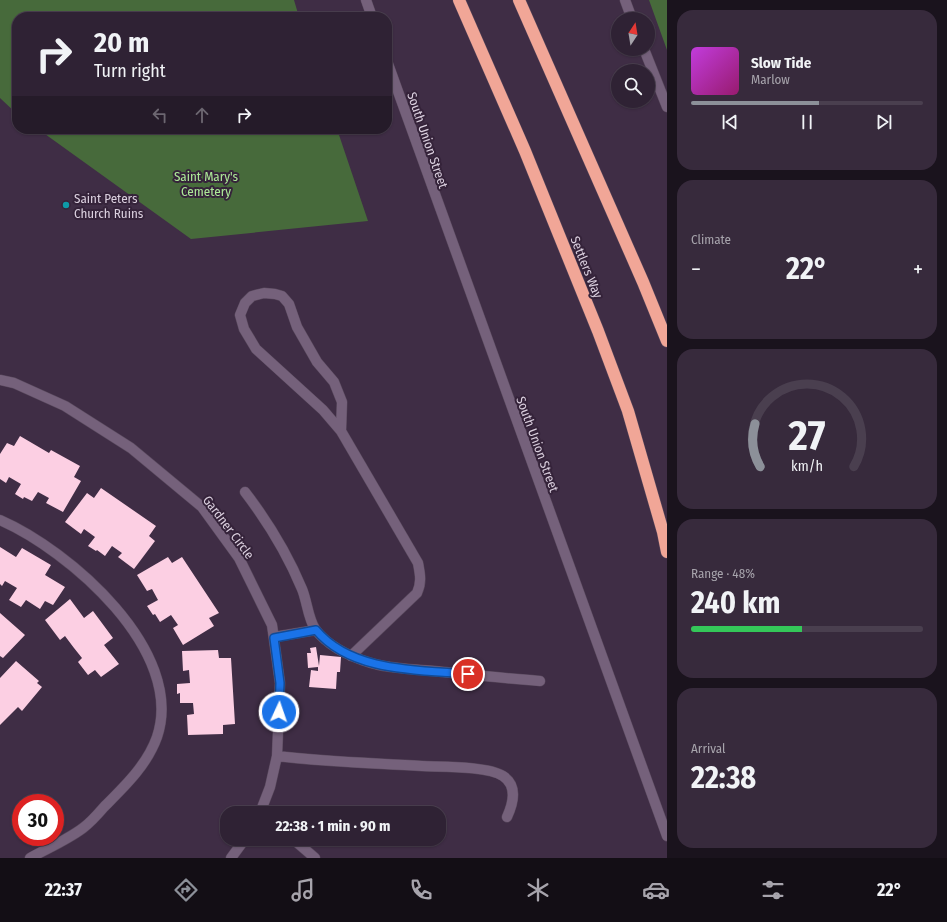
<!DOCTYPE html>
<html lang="en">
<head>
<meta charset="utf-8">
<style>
  body { margin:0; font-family:"Fira Sans Condensed",sans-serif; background:#372a3c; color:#f1f3f6; height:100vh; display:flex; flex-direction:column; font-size:15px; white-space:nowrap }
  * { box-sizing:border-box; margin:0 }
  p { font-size:13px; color:#a7a4ac }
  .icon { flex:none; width:22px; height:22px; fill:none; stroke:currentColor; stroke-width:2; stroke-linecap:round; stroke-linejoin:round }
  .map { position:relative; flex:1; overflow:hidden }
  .panel { display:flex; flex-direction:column; gap:10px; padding:10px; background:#1a131d; width:280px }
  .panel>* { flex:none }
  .top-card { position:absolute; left:12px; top:12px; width:380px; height:122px; border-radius:16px; box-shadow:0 1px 3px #0004,0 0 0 1px #4a3f4f; background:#2f2234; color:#f1f3f6; overflow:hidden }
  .needle { width:26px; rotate:12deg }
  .controls { position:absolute; left:611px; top:12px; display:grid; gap:8px }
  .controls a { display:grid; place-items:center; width:44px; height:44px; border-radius:50%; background:#2f2234; box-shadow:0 1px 3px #0004,0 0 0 1px #4a3f4f; font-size:20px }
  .speed { position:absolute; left:12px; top:794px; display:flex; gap:8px; font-size:20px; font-weight:700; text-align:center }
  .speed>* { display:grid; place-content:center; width:52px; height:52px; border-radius:50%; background:#2f2234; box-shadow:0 1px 3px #0004,0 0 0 1px #4a3f4f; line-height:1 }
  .speed .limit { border:6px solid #d22; background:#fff; color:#111 }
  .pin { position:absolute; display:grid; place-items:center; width:34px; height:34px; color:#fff; margin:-17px; border:2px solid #fff; border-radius:50%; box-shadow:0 1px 4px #0007 }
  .me { position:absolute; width:44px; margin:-22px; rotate:3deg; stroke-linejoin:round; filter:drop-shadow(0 0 3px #0008) }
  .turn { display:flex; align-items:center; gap:14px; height:84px; padding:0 16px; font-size:18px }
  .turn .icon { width:52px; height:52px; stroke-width:2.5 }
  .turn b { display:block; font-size:28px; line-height:34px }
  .lanes { display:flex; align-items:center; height:38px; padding:0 16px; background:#0003; justify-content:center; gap:20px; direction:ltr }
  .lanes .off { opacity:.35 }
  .big { font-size:30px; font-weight:700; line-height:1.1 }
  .panel .card { flex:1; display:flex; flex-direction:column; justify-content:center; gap:6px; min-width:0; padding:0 14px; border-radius:16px; background:#372a3c }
  .panel .dial { align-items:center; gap:0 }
  .dial svg { height:104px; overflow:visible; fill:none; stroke:#4a3f4f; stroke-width:7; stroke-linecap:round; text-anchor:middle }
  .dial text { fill:#f1f3f6; stroke:none }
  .song { display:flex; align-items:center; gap:12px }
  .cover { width:48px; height:48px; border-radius:6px; background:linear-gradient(135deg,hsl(290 70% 55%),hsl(320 70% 35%)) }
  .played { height:4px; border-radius:2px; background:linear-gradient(90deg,#8c9099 55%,#4a3f4f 55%) }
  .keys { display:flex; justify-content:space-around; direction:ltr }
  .heat { display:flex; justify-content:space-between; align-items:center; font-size:22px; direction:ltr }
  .charge { height:6px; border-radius:3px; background:linear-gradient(90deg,#34c759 48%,#4a3f4f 0) }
  .trip { position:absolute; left:220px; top:806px; width:226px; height:40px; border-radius:16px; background:#2f2234; box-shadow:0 1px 3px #0004,0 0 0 1px #4a3f4f; font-weight:700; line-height:40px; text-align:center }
  .dock { display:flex; height:64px; justify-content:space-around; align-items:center; background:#130e15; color:#a7a4ac }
  .dock .icon { width:28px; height:28px }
  .dock .current { color:#8c9099 }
  .dock b { font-size:18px; color:#f1f3f6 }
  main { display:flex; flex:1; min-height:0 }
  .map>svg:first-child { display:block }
</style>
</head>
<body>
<main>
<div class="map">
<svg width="667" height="858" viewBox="0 0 667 858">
  <rect width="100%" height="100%" fill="#3f2d45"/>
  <path fill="#476a3b" d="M0,0H294L299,17H17V114L0,98Z
    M649,0H667V50Z
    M38,129H337L368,221L191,239Z"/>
  <path fill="#fccfe3" d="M20,436L49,453L51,450L80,466L74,477L81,481L63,512L46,503L49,498L38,492L32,501L24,497L23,499L15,494L21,484L9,477L6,483L0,479V454L7,443L14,446Z
    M101,488L156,526L149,536L155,541L134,569L118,557L122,553L112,546L105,556L97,550L96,551L88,546L95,537L84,529L81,534L65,522L87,493L94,498Z
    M0,547L16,557L22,548L51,565L45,575L65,587L53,605L45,601L40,609L26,600L21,607L9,600L17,588L5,581L2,586L0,584Z
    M168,557L172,563L182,557L219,613L209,618L214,626L183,645L173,628L178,625L171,615L160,622L155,614L153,615L147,606L158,600L152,589L147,591L137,575Z
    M70,599L84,618L93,611L113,638L104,645L119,664L101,677L95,670L88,675L78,662L82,658L74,648L65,636L60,640L45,620Z
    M0,613L25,635L3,658L0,656Z
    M316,647L319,666L320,655L341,657L340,672H337L336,689L309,687L311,670L318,671V667L308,668L307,653H311L310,648Z
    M218,650L219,658H231L235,724L223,725V734L188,735L187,715L194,714L193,703H180V693L177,694V684L190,683L189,670L183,671L182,651Z
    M16,661L39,681L37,683L42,687L22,711L18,707L0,725V678Z"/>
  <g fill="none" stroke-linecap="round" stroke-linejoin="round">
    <defs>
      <path id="minor" d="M366,0L372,17
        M625,0L632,19
        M644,49L667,107
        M387,61L667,836
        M0,380L14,383L65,406L131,448L202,507L239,558L272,625L280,683L277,756L270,787L260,813
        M341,431L342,402L334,382L317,362L297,327L289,304L282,296L275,294L264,293L252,296L245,303L240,315L244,329L256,349L323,410L341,431L418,563C420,574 422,582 417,593L351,656
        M245,492C268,522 287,553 302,589C307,601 308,618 315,629C328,646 351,657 371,663C391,669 414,669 434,671C469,675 505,678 540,681
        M0,520C69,550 186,651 157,737C147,765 125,786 104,807C98,814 91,822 83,828C67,840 48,848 30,858
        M274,637L316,630
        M277,756C325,762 374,763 422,766C442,767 488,766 503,776C518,786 513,804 507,817
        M293,839L315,858
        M231,858L245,839"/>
      <path id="highway" d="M459,0L525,151L598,331L628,411L663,532L667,552
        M519,0L643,282L667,341"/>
    </defs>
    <use href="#minor" stroke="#59495d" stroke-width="11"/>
    <use href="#highway" stroke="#59495d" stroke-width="13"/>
    <use href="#minor" stroke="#75617b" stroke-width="10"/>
    <use href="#highway" stroke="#f1a697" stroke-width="12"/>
  </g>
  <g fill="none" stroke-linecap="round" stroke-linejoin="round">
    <defs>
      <path id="route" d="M279,712L280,683L274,638L316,630C351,672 418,670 468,674"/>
    </defs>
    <use href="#route" stroke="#114b97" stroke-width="10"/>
    <use href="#route" stroke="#1a73e8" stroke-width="7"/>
  </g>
  <circle fill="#0f9aa8" stroke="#35233a" stroke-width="1.5" cx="66" cy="205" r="4"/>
  <g text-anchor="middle" stroke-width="4" stroke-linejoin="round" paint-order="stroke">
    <g font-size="13" fill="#dbd0df" stroke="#35233a">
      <text transform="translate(428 140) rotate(71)" y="5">South Union Street</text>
      <text transform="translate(587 267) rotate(68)" y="5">Settlers Way</text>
      <text transform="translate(538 444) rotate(70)" y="5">South Union Street</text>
      <text transform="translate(229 527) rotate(53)" y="5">Gardner Circle</text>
    </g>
    <g font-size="13" fill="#ace997" stroke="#35233a">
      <text x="206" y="181">Saint Mary's<tspan x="206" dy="15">Cemetery</tspan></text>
    </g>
    <g font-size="13" fill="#dbd0df" stroke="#35233a" text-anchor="start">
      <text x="74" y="203">Saint Peters<tspan x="74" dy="15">Church Ruins</tspan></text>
    </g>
  </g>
</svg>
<div class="controls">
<a><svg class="needle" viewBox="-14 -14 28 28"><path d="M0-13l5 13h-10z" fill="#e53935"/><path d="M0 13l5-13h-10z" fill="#a7a4ac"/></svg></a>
<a><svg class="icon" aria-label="search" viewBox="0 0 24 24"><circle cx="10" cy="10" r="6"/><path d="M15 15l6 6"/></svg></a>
</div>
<div class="speed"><div class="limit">30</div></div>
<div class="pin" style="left:468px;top:674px;background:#d93025"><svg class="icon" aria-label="arrive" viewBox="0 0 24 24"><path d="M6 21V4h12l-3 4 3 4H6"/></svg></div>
<svg class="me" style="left:279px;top:712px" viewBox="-20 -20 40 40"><circle r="17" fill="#1a73e8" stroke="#fff" stroke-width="3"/><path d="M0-11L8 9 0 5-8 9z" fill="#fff"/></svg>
<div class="trip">22:38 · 1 min · 90 m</div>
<div class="top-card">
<div class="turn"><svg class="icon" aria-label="right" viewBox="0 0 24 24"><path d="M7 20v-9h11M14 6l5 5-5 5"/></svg><div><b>20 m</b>Turn right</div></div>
<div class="lanes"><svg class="icon off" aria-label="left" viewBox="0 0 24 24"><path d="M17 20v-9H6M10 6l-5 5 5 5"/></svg><svg class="icon off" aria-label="ahead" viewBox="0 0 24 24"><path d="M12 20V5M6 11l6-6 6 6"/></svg><svg class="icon" aria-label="right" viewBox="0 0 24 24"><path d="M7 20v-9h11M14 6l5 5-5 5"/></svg></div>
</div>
</div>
<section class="panel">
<div class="card">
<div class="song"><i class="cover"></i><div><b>Slow Tide</b><p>Marlow</p></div></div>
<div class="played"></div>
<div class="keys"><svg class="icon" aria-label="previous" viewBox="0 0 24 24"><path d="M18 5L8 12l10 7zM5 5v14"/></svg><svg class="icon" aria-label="pause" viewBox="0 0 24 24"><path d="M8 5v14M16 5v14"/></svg><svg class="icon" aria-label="next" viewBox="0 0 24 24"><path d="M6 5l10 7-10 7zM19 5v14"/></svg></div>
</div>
<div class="card"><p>Climate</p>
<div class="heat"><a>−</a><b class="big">22°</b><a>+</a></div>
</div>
<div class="card dial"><svg viewBox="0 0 100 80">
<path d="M14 69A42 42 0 1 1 86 69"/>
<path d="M14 69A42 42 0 0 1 10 36" stroke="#8c9099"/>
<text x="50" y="56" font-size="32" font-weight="700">27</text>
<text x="50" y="72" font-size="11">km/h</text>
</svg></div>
<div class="card"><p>Range · 48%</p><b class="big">240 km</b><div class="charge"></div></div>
<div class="card"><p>Arrival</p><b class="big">22:38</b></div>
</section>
</main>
<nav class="dock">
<b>22:37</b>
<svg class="icon current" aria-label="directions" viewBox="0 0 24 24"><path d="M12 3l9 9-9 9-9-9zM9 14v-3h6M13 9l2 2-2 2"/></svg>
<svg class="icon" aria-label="music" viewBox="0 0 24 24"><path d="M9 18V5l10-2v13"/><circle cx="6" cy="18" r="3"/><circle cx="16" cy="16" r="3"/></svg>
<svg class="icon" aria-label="phone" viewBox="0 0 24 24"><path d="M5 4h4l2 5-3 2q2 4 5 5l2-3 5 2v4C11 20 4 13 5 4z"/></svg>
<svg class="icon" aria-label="climate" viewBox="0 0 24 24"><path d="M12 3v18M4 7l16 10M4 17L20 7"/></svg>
<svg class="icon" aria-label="car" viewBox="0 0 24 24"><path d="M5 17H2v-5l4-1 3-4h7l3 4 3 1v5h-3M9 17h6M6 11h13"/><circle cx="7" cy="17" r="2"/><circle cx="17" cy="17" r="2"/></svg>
<svg class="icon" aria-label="filters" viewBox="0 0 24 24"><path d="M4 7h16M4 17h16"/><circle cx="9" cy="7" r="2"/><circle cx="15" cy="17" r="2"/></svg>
<b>22°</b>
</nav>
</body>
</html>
